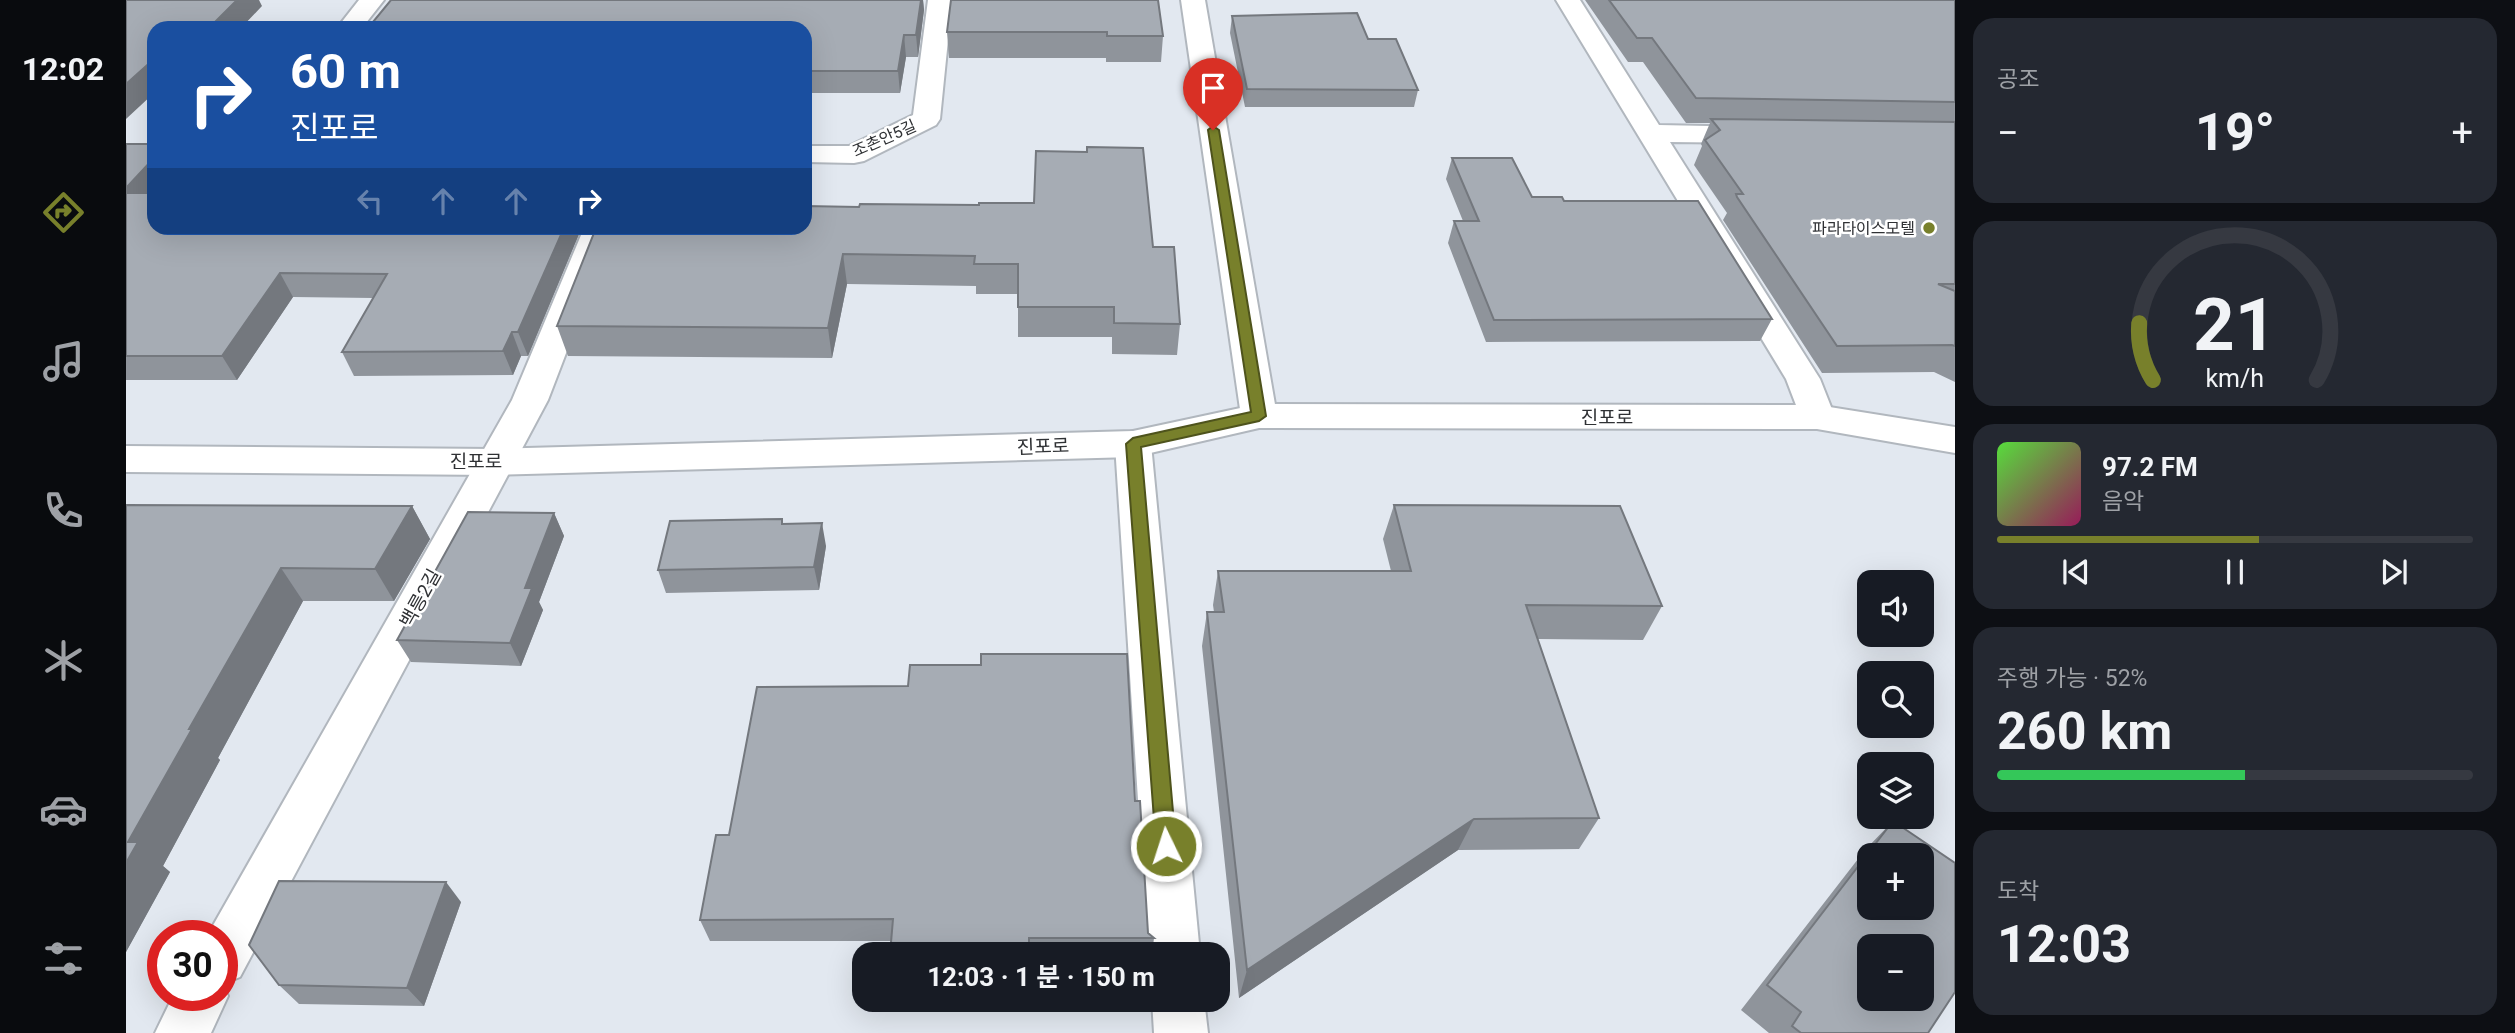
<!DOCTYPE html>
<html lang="ko">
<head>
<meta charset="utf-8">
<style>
  body { margin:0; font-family:Roboto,"Noto Sans KR",sans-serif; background:#242831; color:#f1f3f6; height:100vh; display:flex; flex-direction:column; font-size:26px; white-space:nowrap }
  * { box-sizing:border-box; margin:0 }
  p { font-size:23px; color:#9ea1a6 }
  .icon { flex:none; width:38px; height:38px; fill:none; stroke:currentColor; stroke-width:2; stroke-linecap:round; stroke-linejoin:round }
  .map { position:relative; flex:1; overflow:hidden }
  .sheet { display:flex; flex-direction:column; gap:18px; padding:18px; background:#0d0f14; width:560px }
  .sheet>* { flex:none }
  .top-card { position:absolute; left:21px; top:21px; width:665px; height:214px; border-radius:21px; box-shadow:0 7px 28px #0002; background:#1a4fa0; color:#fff; overflow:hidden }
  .fabs { position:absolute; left:1731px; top:570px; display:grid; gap:14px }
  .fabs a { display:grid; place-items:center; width:77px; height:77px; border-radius:14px; background:#171b24; box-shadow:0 7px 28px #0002; font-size:35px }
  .speed { position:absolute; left:21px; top:920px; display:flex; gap:14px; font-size:35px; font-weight:700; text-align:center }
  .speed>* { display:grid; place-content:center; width:91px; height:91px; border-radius:50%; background:#171b24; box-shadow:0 7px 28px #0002; line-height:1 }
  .speed .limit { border:10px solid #d22; background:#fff; color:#111 }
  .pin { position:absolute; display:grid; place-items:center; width:60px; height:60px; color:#fff; margin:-72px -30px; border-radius:50% 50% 50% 0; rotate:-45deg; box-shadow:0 0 7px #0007 }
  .pin .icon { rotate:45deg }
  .me { position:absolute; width:77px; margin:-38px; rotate:356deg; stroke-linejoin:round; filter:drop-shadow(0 0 5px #0008) }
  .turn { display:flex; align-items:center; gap:24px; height:147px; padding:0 28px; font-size:32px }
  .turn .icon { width:91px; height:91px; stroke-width:2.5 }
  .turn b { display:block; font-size:49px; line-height:60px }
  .lanes { display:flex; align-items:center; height:66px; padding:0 28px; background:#0003; justify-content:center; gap:35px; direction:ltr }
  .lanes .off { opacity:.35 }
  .big { font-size:52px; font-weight:700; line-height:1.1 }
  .sheet .tile { flex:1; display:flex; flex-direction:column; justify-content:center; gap:10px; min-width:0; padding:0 24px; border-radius:21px; background:#242831 }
  .sheet .dial { align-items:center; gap:0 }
  .dial svg { height:182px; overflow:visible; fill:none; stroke:#363941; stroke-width:7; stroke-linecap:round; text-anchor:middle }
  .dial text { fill:#f1f3f6; stroke:none }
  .song { display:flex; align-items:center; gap:21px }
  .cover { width:84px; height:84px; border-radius:10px; background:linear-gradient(135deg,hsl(110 70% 55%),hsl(330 70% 35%)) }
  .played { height:7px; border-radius:4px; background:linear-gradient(90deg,#78802b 55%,#363941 55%) }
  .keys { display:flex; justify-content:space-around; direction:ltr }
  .heat { display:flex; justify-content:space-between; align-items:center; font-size:38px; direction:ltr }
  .charge { height:10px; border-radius:5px; background:linear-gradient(90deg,#34c759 52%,#363941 0) }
  .trip { position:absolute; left:726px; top:942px; width:378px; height:70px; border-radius:21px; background:#171b24; box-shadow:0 7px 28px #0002; font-weight:700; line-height:70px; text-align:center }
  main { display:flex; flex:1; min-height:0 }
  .menu { display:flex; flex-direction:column; width:126px; justify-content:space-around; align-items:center; background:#090b0e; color:#9ea1a6 }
  .menu .icon { width:49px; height:49px }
  .menu .current { color:#78802b }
  .menu b { font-size:32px; color:#f1f3f6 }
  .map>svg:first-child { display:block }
</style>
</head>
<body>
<main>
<nav class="menu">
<b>12:02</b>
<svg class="icon current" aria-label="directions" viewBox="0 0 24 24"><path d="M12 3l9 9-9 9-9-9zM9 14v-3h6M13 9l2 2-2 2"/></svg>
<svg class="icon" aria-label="music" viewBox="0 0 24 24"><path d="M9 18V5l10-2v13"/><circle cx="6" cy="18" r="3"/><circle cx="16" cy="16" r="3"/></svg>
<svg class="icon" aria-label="phone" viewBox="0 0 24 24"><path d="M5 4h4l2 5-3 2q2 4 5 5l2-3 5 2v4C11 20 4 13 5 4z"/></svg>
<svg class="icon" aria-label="climate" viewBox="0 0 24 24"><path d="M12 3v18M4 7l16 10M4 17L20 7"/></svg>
<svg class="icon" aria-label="car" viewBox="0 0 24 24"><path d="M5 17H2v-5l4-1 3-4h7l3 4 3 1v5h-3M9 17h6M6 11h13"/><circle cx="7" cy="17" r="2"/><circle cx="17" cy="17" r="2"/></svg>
<svg class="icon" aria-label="filters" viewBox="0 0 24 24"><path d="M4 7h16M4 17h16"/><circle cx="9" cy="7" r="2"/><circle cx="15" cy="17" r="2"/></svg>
</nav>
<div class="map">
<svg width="1829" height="1033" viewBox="0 0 1829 1033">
  <rect width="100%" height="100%" fill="#e2e8f0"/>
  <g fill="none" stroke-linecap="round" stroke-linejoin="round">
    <defs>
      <path id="street" d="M233,0H258L236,28H211Z
        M802,0H826L814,119L810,125L738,161L728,163L679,162V146H723L787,115Z
        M1055,0H1079L1151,416L1146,425L1133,428L1120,425L1115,416Z
        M1430,0H1454L1533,125L1630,127L1640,129L1644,135L1640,141L1630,143L1544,142L1694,379L1709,417L1704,426L1691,429L1678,426L1660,379Z
        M458,228H488L422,400L114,977L97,984L102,996L85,1033H29L47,996H96V936H81L386,400Z
        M1007,431L1020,435L1025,444L1074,954H1022L989,444L994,435Z
        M1026,999H1078L1082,1033H1028Z"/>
      <path id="secondary" d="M1133,404L1691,405L1829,427V453L1691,429L1133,428L1007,457L368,475L0,472V446L368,449L1007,431Z"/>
    </defs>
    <use href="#street" stroke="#b1b7be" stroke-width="4"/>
    <use href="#secondary" stroke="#b1b7be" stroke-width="4"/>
    <use href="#street" fill="#fff" fill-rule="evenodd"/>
    <use href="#secondary" fill="#fff" fill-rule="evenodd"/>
  </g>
  <path fill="#8f949b" d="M265,0H797L798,10L792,57H780L774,93H679V28Z
    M825,0L1037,36L1035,62H980V58H823L821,32Z
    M1459,0H1829V382L1808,372L1696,373L1599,223L1597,220L1601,213L1568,165L1576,146L1575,144L1584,123H1560L1517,62H1502Z
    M1106,16L1242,39L1292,90L1288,107H1119L1104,33Z
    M0,144L28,228H450L453,234L402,356H395L387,375L228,376L216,352L247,298L167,297L111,380H0Z
    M1326,158L1406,197L1438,201L1646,319L1634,341L1360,342L1322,243L1328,221H1337L1320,179Z
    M470,228L1027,247L1054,324L1051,355L986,354V337H892V294H850V286L721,284L706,358L442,356L431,326Z
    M0,505L286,506L304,539L268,601H177L92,758L94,760L37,866L44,872L0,952Z
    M1268,505L1536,606L1517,640L1411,639L1473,818L1453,849L1332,850L1113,998L1076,646L1081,612H1088L1087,605L1092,571H1265L1257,539Z
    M428,513L438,536L413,602L417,610L395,666L285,662L271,640Z
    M656,519L657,524L700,546L693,590L540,593L532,570Z
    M1009,801L1022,933L1028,938L1026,954H764L765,941H584L574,920L603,835Z
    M1767,821L1802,1033H1643L1615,1010L1739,850Z
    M335,902L298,1006L173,1004L153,985Z"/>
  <path fill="#74787e" d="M111,0H133L136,6L115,28H83Z
    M795,0H797L798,10L792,57L790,35Z
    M778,35L780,57L774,93L772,71Z
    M28,59V93L0,119V84Z
    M28,158V197L0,200V188Z
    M438,228H450L453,234L402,356L392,332Z
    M717,254L721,284L706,358L702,328Z
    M154,273L167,297L111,380L96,356Z
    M386,332L395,356L387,375L377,351Z
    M286,506L304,539L268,601L249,569Z
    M428,513L438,536L413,602L417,610L395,666L384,643L399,588Z
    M696,523L700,546L693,590L688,567Z
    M155,568L177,601L92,758L94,760L37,866L44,872L0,952V863L2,842L63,729Z
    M1348,819L1332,850L1113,998L1121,970Z
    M320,882L335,902L298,1006L281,988Z"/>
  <path fill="#a6acb4" stroke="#74787e" stroke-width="2" fill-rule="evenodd" d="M0,0H111L83,28H28V59L0,84Z
    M265,0H795L790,35H778L772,71H679V28H242Z
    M825,0H1032L1037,36H981V32H821Z
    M1483,0H1829V102L1570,98L1526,38H1511Z
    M1231,13L1242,39H1270L1292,90L1121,89L1106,16Z
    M1585,119L1829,122V284H1812L1829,291V346L1826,345L1711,346L1611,197L1610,194H1617L1579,140L1594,130Z
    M0,144H28V158L0,188Z
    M961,147L1017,148L1027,247H1048L1054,324L988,323V307H892V264H848L849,256L717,254L702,328L431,326L470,228H679V206L733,207L734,204L853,205V203H908L910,151L961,152Z
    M1326,158H1386L1406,197H1436L1438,201H1572L1646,319L1368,320L1328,221H1353Z
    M0,193H28V228H438L392,332H386L377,351L216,352L261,274L154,273L96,356H0Z
    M0,505L286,506L249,569L155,568L63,729H66L2,842H12L0,863Z
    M1268,505L1494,506L1536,606L1400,605L1473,818L1348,819L1121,970L1081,612H1098L1092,571H1285Z
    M342,512L428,513L399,588H406L384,643L271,640Z
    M656,519V524L696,523L688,567L532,570L544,521Z
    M855,654H1001L1009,801H1014L1022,933L1028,938H903V954H764L767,919L574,920L590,835H603L631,687L782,686L784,665H855Z
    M1767,821L1829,863V992L1802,1033H1675L1666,1026L1675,1012L1641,985ZM1743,856H1796V908H1743ZM1743,947H1796V999H1743Z
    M153,881L320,882L281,988L153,985L123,945Z"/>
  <path fill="#78802b" stroke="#4e531c" stroke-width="2" d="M1087,126L1093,130L1140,416L1133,421L1015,447L1050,846L1047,853L1040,855L1033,853L1030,846L1000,444L1007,438L1125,412L1082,130Z"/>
  <circle fill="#78802b" stroke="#fff" stroke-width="2.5" cx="1803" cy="228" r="7"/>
  <g text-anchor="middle" stroke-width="5" stroke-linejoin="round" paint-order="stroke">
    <g font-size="16" fill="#2f3134" stroke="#fff">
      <text transform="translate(758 138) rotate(-24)" y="6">조촌안5길</text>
    </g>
    <g font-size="16" fill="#2f3134" stroke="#fff" text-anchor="end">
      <text x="1789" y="234">파라다이스모텔</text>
    </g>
    <g font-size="19" fill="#2f3134" stroke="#fff">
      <text x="1481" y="424">진포로</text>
      <text transform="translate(917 446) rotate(-2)" y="7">진포로</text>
      <text x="350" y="468">진포로</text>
      <text transform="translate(294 598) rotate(-61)" y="7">백릉2길</text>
    </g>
  </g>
</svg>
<div class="fabs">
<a><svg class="icon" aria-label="sound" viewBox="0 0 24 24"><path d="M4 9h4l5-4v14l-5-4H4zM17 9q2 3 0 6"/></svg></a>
<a><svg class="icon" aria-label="search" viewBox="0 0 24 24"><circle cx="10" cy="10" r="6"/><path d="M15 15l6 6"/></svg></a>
<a><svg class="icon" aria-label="layers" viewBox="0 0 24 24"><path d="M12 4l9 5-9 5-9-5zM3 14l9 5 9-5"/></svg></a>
<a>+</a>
<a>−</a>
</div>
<div class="speed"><div class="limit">30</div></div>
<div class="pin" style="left:1087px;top:130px;background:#d93025"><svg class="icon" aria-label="arrive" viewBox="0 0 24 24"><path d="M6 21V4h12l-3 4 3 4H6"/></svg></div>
<svg class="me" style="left:1040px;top:846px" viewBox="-20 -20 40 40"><circle r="17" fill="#78802b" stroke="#fff" stroke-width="3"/><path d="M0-11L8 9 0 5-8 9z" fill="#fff"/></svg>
<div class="trip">12:03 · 1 분 · 150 m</div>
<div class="top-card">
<div class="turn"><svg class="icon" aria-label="right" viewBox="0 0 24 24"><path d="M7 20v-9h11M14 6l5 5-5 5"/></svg><div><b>60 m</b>진포로</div></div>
<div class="lanes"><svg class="icon off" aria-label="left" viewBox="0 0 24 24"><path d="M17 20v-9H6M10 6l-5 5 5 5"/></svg><svg class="icon off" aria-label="ahead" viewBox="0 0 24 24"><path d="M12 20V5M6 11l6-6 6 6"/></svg><svg class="icon off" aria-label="ahead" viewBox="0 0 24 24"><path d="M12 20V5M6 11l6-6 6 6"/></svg><svg class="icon" aria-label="right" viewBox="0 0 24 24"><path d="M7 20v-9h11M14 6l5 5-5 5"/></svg></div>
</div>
</div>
<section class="sheet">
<div class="tile"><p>공조</p>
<div class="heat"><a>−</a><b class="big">19°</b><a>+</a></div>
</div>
<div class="tile dial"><svg viewBox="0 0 100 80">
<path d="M14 69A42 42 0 1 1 86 69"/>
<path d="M14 69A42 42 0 0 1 8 44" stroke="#78802b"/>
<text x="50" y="56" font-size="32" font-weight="700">21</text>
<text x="50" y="72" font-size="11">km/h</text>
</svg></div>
<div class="tile">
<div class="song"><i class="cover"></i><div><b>97.2 FM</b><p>음악</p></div></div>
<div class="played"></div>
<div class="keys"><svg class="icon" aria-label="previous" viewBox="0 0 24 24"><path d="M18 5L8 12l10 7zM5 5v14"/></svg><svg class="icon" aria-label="pause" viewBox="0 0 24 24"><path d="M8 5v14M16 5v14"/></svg><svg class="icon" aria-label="next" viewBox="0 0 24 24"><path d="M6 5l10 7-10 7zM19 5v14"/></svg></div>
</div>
<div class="tile"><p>주행 가능 · 52%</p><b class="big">260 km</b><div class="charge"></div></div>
<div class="tile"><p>도착</p><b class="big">12:03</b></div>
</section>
</main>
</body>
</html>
